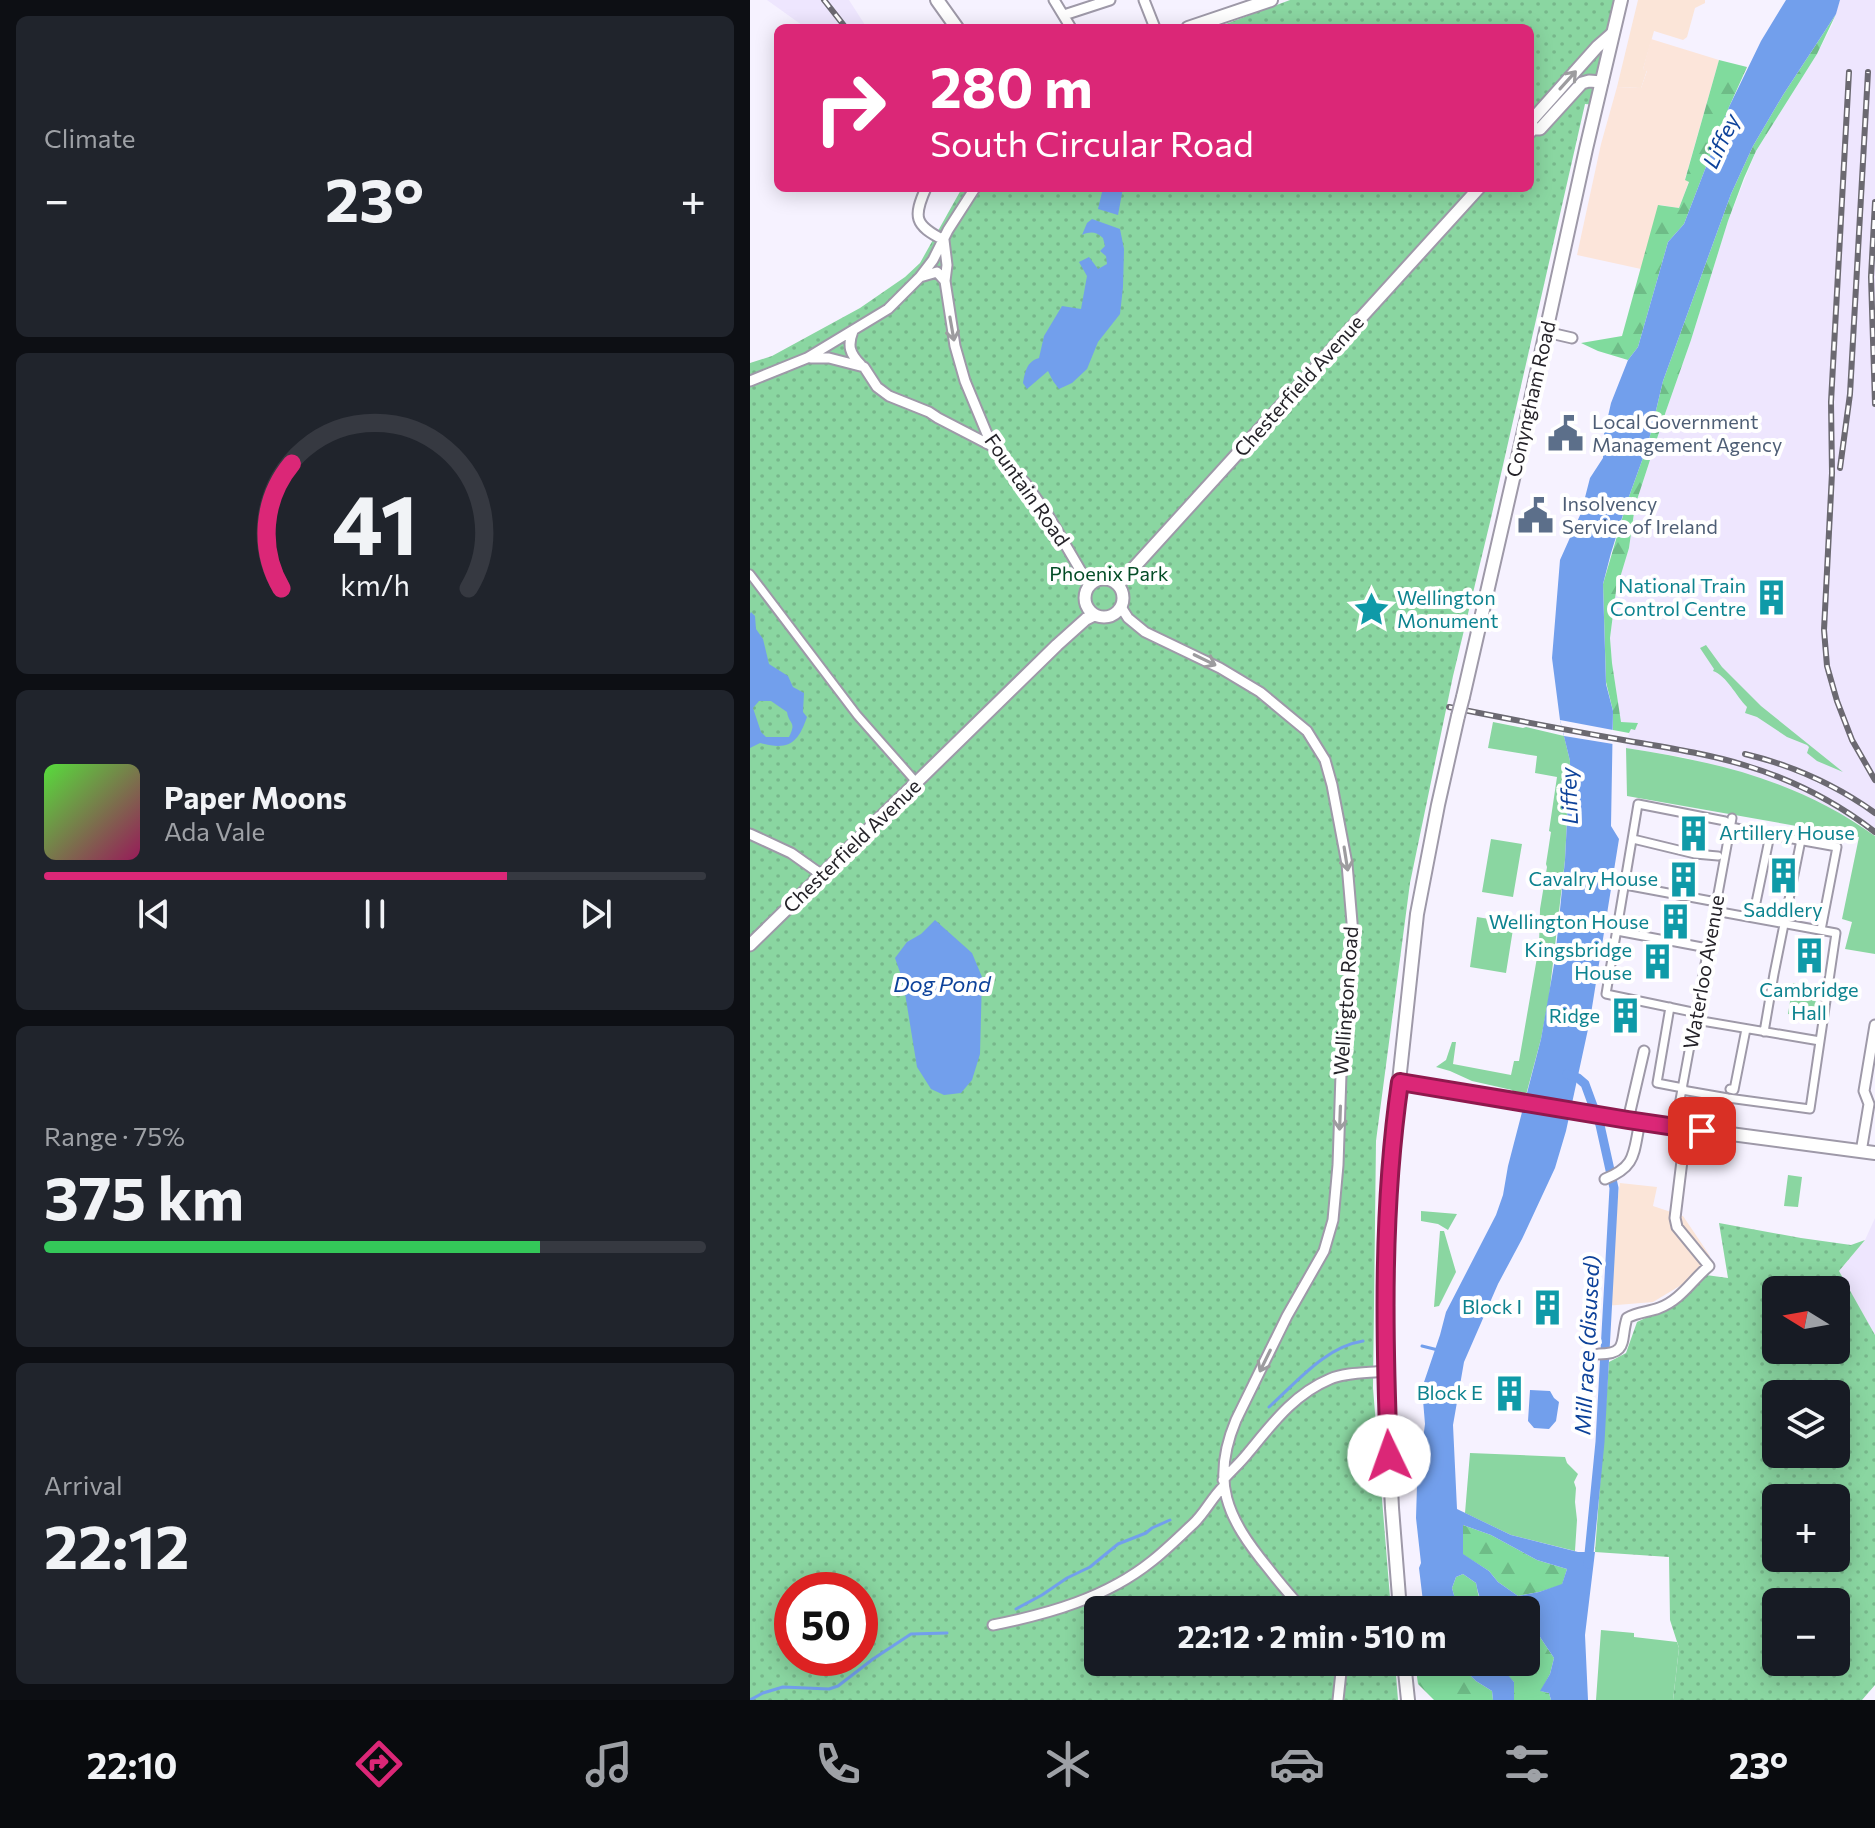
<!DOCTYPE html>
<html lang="en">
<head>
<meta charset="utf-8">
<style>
  body { margin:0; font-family:Commissioner,sans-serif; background:#20242c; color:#f1f3f6; height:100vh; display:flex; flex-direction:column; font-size:30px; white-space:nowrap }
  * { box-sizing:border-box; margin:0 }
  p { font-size:26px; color:#9ea1a6 }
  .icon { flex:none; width:44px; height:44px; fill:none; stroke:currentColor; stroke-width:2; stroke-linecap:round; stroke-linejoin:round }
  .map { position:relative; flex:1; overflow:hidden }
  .sheet { display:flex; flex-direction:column; gap:16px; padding:16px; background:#0d0f14; width:750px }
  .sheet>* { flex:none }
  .hud { position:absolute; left:24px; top:24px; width:760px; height:168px; border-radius:12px; box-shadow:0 4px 20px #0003; background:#db2777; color:#fff; overflow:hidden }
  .needle { width:52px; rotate:281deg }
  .fabs { position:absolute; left:1012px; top:1276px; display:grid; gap:16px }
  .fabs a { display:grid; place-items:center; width:88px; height:88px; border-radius:12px; background:#171b24; box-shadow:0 4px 20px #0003; font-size:40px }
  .speed { position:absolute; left:24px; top:1572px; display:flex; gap:16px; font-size:40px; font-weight:700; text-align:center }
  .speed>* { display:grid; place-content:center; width:104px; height:104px; border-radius:50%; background:#171b24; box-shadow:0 4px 20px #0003; line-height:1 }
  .speed .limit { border:12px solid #d22; background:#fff; color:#111 }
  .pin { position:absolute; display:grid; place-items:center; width:68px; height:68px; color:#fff; margin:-34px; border-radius:16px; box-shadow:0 4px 12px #0006 }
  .me { position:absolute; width:88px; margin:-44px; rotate:357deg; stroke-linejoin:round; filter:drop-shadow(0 0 6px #0008) }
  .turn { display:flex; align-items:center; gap:28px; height:168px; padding:0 24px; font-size:36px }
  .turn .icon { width:104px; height:104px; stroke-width:2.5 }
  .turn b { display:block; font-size:56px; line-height:68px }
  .big { font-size:60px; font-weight:700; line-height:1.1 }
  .sheet .tile { flex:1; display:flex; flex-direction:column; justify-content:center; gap:12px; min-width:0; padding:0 28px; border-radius:12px; background:#20242c }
  .sheet .dial { align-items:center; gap:0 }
  .dial svg { height:208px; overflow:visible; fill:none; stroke:#363941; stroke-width:7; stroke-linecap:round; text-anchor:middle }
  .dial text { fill:#f1f3f6; stroke:none }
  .song { display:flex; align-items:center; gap:24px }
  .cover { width:96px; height:96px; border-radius:12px; background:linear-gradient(135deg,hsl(110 70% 55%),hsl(330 70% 35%)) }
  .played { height:8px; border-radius:4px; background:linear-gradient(90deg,#db2777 70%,#363941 70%) }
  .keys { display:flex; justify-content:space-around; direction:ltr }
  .heat { display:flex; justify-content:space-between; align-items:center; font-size:44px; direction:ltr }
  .charge { height:12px; border-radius:6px; background:linear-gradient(90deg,#34c759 75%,#363941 0) }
  .trip { position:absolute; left:334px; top:1596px; width:456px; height:80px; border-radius:12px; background:#171b24; box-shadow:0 4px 20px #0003; font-weight:700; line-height:80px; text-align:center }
  .menu { display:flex; height:128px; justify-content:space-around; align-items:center; background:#090b0e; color:#9ea1a6 }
  .menu .icon { width:56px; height:56px }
  .menu .current { color:#db2777 }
  .menu b { font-size:36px; color:#f1f3f6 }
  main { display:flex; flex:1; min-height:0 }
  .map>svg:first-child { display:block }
</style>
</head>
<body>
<main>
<section class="sheet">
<div class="tile"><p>Climate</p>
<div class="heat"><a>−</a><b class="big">23°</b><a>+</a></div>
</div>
<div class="tile dial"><svg viewBox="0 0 100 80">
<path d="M14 69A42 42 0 1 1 86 69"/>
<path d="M14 69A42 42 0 0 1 18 21" stroke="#db2777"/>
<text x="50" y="56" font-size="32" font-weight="700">41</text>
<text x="50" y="72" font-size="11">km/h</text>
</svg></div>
<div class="tile">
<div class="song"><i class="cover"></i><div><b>Paper Moons</b><p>Ada Vale</p></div></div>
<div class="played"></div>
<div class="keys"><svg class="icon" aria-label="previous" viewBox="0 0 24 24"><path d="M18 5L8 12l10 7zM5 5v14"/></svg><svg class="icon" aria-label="pause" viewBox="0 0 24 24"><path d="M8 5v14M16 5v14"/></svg><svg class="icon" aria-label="next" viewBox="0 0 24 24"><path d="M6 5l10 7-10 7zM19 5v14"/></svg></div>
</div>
<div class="tile"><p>Range · 75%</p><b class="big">375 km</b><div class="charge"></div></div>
<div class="tile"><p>Arrival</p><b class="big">22:12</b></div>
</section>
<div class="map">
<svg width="1125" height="1700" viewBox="0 0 1125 1700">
  <defs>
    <pattern id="forest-firs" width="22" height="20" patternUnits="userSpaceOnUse" patternTransform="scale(2)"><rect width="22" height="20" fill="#80db9d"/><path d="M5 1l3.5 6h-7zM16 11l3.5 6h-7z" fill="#6ebc87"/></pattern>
    <pattern id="park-dots" width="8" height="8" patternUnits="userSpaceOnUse" patternTransform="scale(2)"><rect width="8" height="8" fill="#8ad6a1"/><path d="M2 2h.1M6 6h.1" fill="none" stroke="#77b78b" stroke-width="1.8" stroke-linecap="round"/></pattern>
  </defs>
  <rect width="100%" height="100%" fill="#f6f2ff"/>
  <path fill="#fbe5d8" d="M888,0H955V3L945,8L937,37L933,40L904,31L893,69L897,70L891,88L867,87Z
    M870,1183L907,1187L903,1206L933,1216L960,1256L933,1284L903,1302L855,1306L856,1280Z"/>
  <path fill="#fce5da" d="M901,39L969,60L935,179L939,181L929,208L910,205L891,269L827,255L851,144L867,87L891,88L897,71L893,69Z"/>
  <path fill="#eee6fe" d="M17,0H99L117,28H56Z
    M1090,0H1125V836L1105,821L938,758L876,748L880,729L871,723L862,663L860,638L866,591L879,548L885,506L916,411L941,340L978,221L1006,151L1067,54L1082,25Z
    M1125,1218V1335L1089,1271L1115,1240Z"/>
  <path fill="#8ad6a1" d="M956,645L972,667L1011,706L1093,772L1067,761L1057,753L1059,747L1057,745L1037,737L1007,717L995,713L997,707C986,696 977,676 963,671L964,669L950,648Z
    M743,722L773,728L776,727L814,736L820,761L815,860L799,997L791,1039L776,1095L764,1094L762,1090L722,1081L700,1071L686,1067L696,1060L702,1042H706L703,1064L761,1075L764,1061H769L789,946L790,909L797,867L796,864L801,832L799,831L807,777L785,773L787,756L738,748Z
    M876,748C968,762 1049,781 1125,836V954L1095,949L1102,922L1092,919L1109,837L877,796Z
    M741,839L772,844L763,897L732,892Z
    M727,917L764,923L756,973L720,967Z
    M1043,983L1068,987L1063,1018L1038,1014Z
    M1038,1175L1052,1177L1048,1207L1034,1206Z
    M671,1211L707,1214L698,1230L688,1224L671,1221Z
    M690,1231H694L706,1272L689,1306L684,1307Z
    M720,1453L815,1457L817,1463L828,1474L824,1482L826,1488L825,1502L827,1520L825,1551L761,1535L715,1513Z
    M851,1630L884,1633V1637L927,1642L929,1648L923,1700H846Z"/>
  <path fill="url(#forest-firs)" d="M1086,14L1067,54L1006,151L994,178L978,221L941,340L916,411L885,506L879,548L866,591L860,638L862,663L871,722L888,723L885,730L881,729L879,733L863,730V711L856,682L853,584L877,502L898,444L913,381L981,194L1003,146L1033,95Z
    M969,60L997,67L979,107L934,224L918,242L888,347L878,360L848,351L831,343L872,336L908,205L929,208L939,182L935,180Z
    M713,1525L741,1535L787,1560L817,1569L812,1585L789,1592L768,1596L748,1582L739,1571L712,1554Z
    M713,1574L726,1583C729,1597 728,1603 742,1610H708L702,1588L706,1577Z
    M776,1620L786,1631L804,1658L800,1674L791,1691L799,1693L801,1700H764V1682L743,1662H776Z
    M665,1662H702L710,1666L726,1681L742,1691L743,1700H684L668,1684Z"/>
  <path fill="url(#park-dots)" fill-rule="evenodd" d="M540,0H871L846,105L835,104L741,518L703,676L660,883L626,1141L623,1388L641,1610H348V1662H645L648,1700H0V363L22,356L110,308L155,277L170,263L212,188H780V28H465ZM42,1590H110V1658H42Z
    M969,1223L1051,1238L1101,1245L1115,1240L1089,1271L1125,1335V1685L1112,1700H923L929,1648L920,1620L919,1557L845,1552L859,1362L876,1353L887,1322L931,1301L956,1275L978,1278ZM1026,1290H1086V1350H1026ZM1026,1394H1086V1454H1026ZM1026,1498H1086V1558H1026ZM1026,1602H1086V1662H1026Z"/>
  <path fill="#729fec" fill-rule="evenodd" d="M1036,0H1090L1086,14L1033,95L1003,146L981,194L913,381L898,444L877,502L861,553L853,584L856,684L863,711L861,826L869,839L840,1020L816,1131L805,1168L772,1239L748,1284L714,1362L703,1425L707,1509L761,1535L828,1552H845L835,1635L838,1700H801L799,1693L790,1691L800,1674L804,1658L786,1631L776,1620V1610C747,1610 732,1618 726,1583L713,1574L706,1577L702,1588L708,1610H674L669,1568L671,1563L666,1518L667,1485L675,1424L672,1388L690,1335L696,1312L746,1215L753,1195L758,1166L791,1039L805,959L815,860L820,761L810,720L802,658L810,560L831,513L840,478L853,458L854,434L861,403L878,360L888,347L918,242L934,224L979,107L1011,41ZM713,1525L741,1535L787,1560L817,1569L812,1584L789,1592L768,1596L748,1582L739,1571L713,1554Z
    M353,188H373L368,215L348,209Z
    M342,219L370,229L374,249L373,287L370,314L348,342L337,369L322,383L309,389L303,381L298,371L277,389L273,383C275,372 277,361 289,358L294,336L312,306L331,309L337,276L329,262L339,257L348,269L357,264L356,256L350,251L355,246L353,238C346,232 341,231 332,235L337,223Z
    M1,612L5,616L6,629L13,639L19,664L38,676L43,687L54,693L53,712L57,717C48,743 39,751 10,743L0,748V614ZM9,701H21L37,712C39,725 47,721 39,737H16L11,732L3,708Z
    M185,920L222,953L232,977L230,1054L222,1080L211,1093L194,1095L181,1089L167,1067L153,981L145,958L157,942L171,934Z
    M780,1390L800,1391L804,1398L809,1402L806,1421L799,1429L784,1428L778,1421Z
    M702,1662H743L751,1667L764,1682V1700H743L742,1691L726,1681L710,1666Z"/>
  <path fill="#f6f2ff" d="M810,720L863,730V744L814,736Z"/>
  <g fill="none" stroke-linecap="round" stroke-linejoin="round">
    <path stroke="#729fec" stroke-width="3" d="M672,1346L688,1350
      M519,1407C547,1382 575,1347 613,1341
      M266,1609L292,1595L317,1578L340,1567L368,1544L396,1533L402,1528L420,1520
      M0,1700L13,1693L33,1687L79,1689L88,1686L123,1659L161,1634L197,1633"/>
    <path stroke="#729fec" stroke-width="9" d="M817,1074L828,1078L835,1084L850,1125L864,1188L850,1442L838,1564"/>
    <defs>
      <path id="pedestrian" d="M0,574L107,715L167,783
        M981,827L1020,835L1003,917
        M1020,835L1087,847L1071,930
        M883,839L945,854L968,856
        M875,885L961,901
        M867,931L952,947
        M920,1007L907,1083L933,1088
        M947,1013L856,994L888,804L975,821
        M946,1020L1070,1041
        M1014,1032L1024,974L1051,840
        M980,1089L984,1090L996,1029
        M932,1090L978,1098L1060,1109L1086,933L965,911
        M925,1127L982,818"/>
      <path id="minor" d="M304,0L321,28
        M394,0L405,28
        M314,15L360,0
        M176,188C163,217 164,225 194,240
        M194,240L197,265L195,281
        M170,277L187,272L195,281L205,346L215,381L242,446L276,484L298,515L339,585
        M103,331C97,346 100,354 111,365
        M796,332L822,338
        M61,358H79L114,367L127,387L139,396L179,412L188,418L242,446
        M0,381L57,358L138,309L170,277L183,260L198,230L225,188
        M371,607L378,618L395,632L470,668L510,692L557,731L575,760L582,785L597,864L603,934L591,1074L588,1165L583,1220L574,1251L537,1316L486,1420C460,1482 477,1518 518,1568C529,1582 541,1597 554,1610
        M0,834L41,853L72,875
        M878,1120L894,1051
        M1111,1152L1119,1104L1114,1091L1125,1025
        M855,1179C887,1166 883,1153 890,1122
        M849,1354C879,1354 870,1340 877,1318C887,1312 899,1312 909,1308C931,1300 942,1280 959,1266L927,1227L925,1218L936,1128
        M473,1480C481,1471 491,1462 498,1453C522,1424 544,1394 580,1379C596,1372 618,1373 635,1371
        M243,1625C298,1614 356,1598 402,1561C416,1550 429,1537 443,1524C455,1513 462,1497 474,1486
        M588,1700L591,1672L589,1662"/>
      <path id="tertiary" d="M783,129L781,121L847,47L863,33
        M780,132L783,129H790L832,83L839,81L852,82
        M335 598a19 19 0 1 1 38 0a19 19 0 1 1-38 0Z
        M368,585L729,188
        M0,945L307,645L336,619L344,615"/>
      <path id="secondary" d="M187,0L207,28
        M438,28L521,0
        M713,697L779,409L836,149L871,0
        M650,1082L890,1122L1125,1153
        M650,1610L642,1508L635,1371L636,1259L641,1156L667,914L688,805L708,716
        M654,1662L658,1700"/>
    </defs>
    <use href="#pedestrian" stroke="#9e99a8" stroke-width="11"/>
    <use href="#minor" stroke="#9e99a8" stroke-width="13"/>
    <use href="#tertiary" stroke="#9e99a8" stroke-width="15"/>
    <use href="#secondary" stroke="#9e99a8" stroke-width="16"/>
    <use href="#pedestrian" stroke="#fff" stroke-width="7"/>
    <use href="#minor" stroke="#fff" stroke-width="9"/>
    <use href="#tertiary" stroke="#fff" stroke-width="11"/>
    <use href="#secondary" stroke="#fff" stroke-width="12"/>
    <defs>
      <path id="rail" d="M74,0L96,28
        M1099,72L1081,402L1082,473L1074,630L1077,666L1087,701L1102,740L1125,780
        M1125,202L1121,277L1125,404
        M1090,468L1100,394L1118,72
        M699,707C753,718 807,728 862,738C906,746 951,752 994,765C1041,779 1086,802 1125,832
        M995,754C1041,765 1086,785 1125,813"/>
    </defs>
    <use href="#rail" stroke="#6b6971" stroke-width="6"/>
    <use href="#rail" stroke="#fff" stroke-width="3" stroke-dasharray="9" stroke-linecap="butt"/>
    <defs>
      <path id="secondary-bridge" d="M708,716L713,697"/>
    </defs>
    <use href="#secondary-bridge" stroke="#9e99a8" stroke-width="16" stroke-linecap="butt"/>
    <use href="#secondary-bridge" stroke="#fff" stroke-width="12"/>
  </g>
  <defs><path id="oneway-shaft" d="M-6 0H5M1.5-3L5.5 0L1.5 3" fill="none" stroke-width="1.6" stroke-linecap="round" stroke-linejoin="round" transform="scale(2)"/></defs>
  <g stroke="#9d9c9f">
    <use href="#oneway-shaft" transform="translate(818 80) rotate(-48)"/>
    <use href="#oneway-shaft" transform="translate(202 329) rotate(80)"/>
    <use href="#oneway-shaft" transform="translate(455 660) rotate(26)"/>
    <use href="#oneway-shaft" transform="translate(596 859) rotate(81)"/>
    <use href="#oneway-shaft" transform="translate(590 1118) rotate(92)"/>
    <use href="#oneway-shaft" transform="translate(515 1361) rotate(116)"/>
  </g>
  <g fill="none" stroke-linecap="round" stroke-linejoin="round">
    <defs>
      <path id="route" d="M639,1456C634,1331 632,1206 650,1082L878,1120L952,1131"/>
    </defs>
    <use href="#route" stroke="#8e194d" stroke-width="20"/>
    <use href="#route" stroke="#db2777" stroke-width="14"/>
  </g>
  <defs>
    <symbol id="civic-bare" viewBox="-9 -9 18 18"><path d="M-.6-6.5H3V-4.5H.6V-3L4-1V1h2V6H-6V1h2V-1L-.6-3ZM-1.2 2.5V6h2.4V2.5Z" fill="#5c6f8a" stroke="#fff" stroke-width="2.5" paint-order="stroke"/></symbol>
    <symbol id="building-bare" viewBox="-9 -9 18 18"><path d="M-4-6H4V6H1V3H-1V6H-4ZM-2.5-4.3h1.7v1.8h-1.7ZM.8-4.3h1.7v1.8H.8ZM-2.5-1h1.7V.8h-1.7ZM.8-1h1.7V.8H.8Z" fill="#0f9aa8" stroke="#fff" stroke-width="2.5" paint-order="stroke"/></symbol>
    <symbol id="sight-bare" viewBox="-9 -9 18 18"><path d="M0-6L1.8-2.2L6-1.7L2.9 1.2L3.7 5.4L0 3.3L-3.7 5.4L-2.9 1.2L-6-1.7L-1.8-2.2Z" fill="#0f9aa8" stroke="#fff" stroke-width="2.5" paint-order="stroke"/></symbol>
  </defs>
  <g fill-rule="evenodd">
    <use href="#civic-bare" x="790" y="408" width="51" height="51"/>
    <use href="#civic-bare" x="760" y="490" width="51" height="51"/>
    <use href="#building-bare" x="996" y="572" width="51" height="51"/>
    <use href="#sight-bare" x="596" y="584" width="51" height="51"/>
    <use href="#building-bare" x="918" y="808" width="51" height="51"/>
    <use href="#building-bare" x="1008" y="850" width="51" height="51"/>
    <use href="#building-bare" x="908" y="854" width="51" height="51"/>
    <use href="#building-bare" x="900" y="896" width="51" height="51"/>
    <use href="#building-bare" x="1034" y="930" width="51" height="51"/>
    <use href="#building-bare" x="882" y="936" width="51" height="51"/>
    <use href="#building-bare" x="850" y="990" width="51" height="51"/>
    <use href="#building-bare" x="772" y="1282" width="51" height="51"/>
    <use href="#building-bare" x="734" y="1368" width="51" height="51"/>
  </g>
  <g text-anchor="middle" stroke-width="8" stroke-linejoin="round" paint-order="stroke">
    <g font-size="20" fill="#252329" stroke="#fff">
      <text transform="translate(549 386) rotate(-48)" y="7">Chesterfield Avenue</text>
      <text transform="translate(781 399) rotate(-77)" y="7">Conyngham Road</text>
      <text transform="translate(277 490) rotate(55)" y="7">Fountain Road</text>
      <text transform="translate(102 846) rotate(-44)" y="7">Chesterfield Avenue</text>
      <text transform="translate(954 972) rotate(-80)" y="7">Waterloo Avenue</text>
      <text transform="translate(596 1001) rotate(-86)" y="7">Wellington Road</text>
    </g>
    <g font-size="20" fill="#4e5e75" stroke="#fff" text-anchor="start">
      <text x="842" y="429">Local Government<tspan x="842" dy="23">Management Agency</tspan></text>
      <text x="812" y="511">Insolvency<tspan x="812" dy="23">Service of Ireland</tspan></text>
    </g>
    <g font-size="20" fill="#034c26" stroke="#fff">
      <text x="359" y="581">Phoenix Park</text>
    </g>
    <g font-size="20" fill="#0d838f" stroke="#fff" text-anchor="end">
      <text x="996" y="593">National Train<tspan x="996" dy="23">Control Centre</tspan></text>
      <text x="647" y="605" text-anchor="start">Wellington<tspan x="647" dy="23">Monument</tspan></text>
      <text x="969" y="840" text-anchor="start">Artillery House</text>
      <text x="908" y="886">Cavalry House</text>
      <text x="1033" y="917" text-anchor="middle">Saddlery</text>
      <text x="899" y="929">Wellington House</text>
      <text x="882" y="957">Kingsbridge<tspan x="882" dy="23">House</tspan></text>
      <text x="1059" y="997" text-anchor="middle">Cambridge<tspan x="1059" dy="23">Hall</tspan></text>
      <text x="850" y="1023">Ridge</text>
      <text x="772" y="1314">Block I</text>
      <text x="733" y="1400">Block E</text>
    </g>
    <g font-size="22" font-style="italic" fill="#0d429a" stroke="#fff">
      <text transform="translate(971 141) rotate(-65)" y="8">Liffey</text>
      <text transform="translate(819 796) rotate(-92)" y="8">Liffey</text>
      <text x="192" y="992">Dog Pond</text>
      <text transform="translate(837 1345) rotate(-87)" y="8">Mill race (disused)</text>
    </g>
  </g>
</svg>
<div class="fabs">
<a><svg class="needle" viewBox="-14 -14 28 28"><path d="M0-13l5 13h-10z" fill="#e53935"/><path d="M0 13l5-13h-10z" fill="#9ea1a6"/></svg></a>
<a><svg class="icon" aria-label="layers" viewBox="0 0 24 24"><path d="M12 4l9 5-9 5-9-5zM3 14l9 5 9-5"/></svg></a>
<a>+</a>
<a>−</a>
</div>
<div class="speed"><div class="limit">50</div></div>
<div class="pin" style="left:952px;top:1131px;background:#d93025"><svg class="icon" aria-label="arrive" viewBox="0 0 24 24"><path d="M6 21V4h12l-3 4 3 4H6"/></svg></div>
<svg class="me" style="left:639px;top:1456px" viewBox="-20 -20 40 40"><circle r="19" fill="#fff"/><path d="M0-13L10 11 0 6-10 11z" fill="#db2777"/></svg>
<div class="trip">22:12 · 2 min · 510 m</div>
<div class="hud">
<div class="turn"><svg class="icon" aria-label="right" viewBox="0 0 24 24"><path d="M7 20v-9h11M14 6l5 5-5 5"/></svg><div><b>280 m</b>South Circular Road</div></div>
</div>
</div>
</main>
<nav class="menu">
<b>22:10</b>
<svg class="icon current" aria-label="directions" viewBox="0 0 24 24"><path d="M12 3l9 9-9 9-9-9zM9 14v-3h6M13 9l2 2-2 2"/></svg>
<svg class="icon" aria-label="music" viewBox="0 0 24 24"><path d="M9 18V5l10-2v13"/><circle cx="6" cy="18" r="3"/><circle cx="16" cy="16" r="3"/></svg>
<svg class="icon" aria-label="phone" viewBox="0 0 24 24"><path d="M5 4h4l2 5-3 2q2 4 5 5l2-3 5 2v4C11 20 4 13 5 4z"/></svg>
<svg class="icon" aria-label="climate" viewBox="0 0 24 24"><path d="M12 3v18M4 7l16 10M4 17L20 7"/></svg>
<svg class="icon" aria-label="car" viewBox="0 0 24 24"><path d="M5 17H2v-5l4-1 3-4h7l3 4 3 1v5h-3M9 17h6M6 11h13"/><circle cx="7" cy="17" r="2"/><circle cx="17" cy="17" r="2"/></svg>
<svg class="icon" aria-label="filters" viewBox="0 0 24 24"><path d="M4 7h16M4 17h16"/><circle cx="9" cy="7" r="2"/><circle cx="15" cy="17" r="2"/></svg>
<b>23°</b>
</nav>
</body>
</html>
